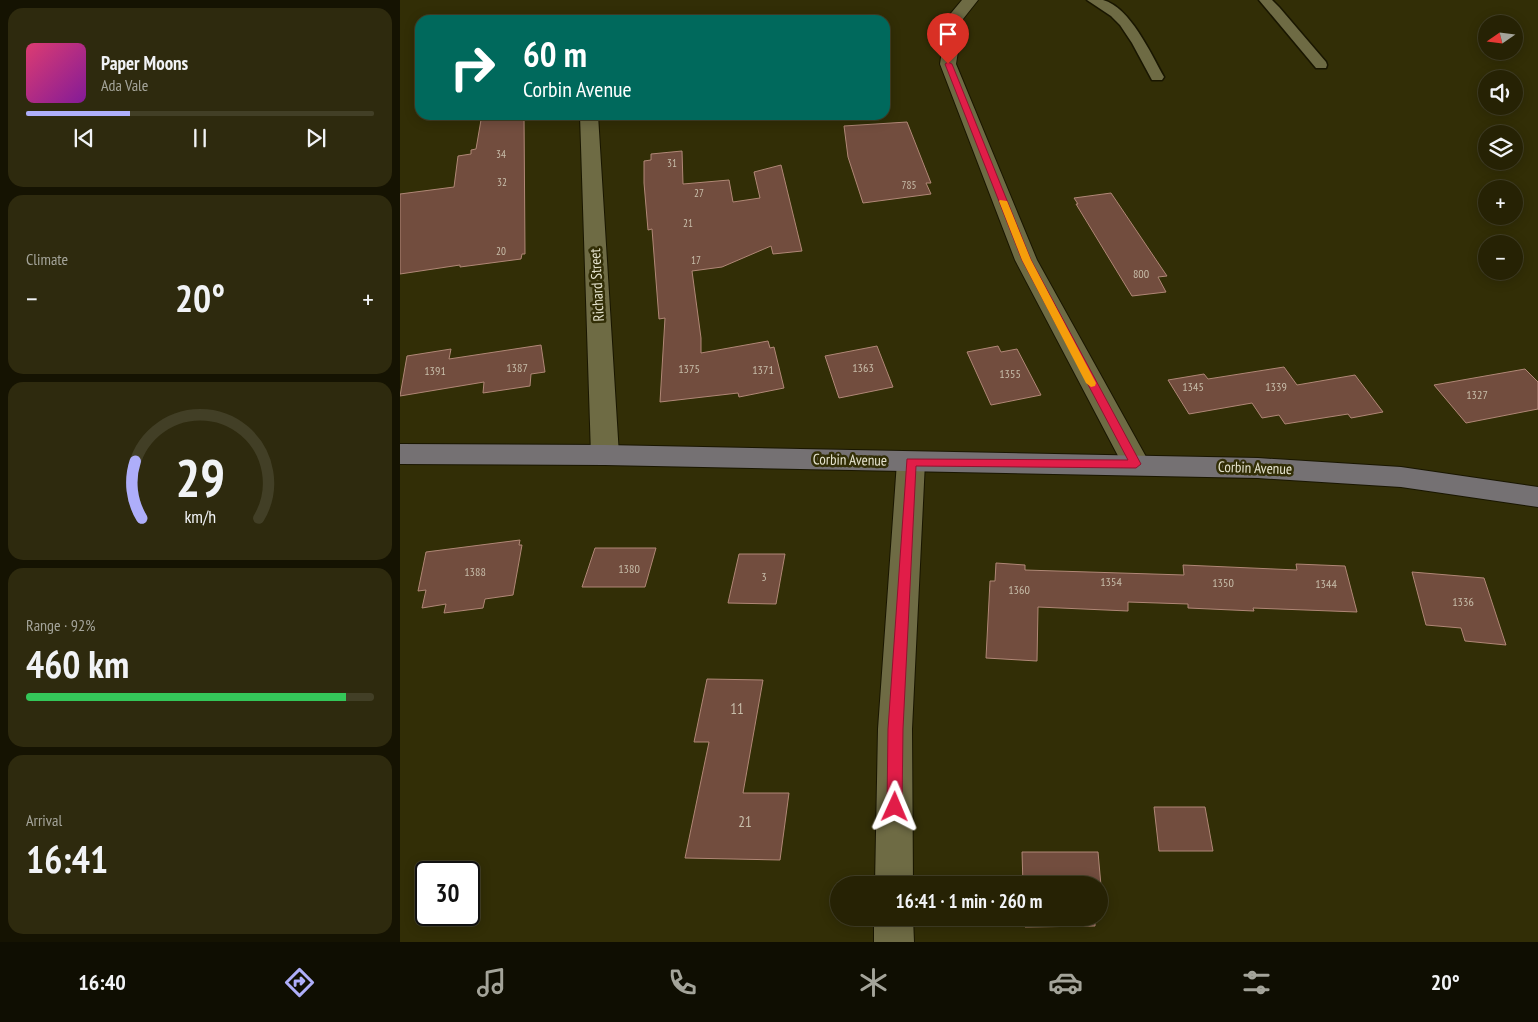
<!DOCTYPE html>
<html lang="en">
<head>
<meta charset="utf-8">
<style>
  body { margin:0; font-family:"PT Sans Narrow",sans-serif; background:#2e2a0e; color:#f1f3f6; height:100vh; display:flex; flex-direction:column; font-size:19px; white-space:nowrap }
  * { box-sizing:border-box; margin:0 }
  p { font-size:16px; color:#a4a49a }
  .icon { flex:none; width:28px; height:28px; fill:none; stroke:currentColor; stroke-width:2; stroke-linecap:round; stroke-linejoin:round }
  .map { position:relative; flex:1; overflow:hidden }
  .sheet { display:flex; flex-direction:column; gap:8px; padding:8px; background:#151302; width:400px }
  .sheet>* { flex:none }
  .hud { position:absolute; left:15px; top:15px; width:475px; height:105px; border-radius:15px; box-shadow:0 2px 12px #0003,0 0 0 1px #423f26; background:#00695c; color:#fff; overflow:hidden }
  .needle { width:32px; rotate:256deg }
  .buttons { position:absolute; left:1078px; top:15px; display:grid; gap:10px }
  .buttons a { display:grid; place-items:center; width:45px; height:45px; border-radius:50%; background:#262204; box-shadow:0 2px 12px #0003,0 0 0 1px #423f26; font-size:25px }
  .speed { position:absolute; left:15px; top:861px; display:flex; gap:10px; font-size:25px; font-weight:700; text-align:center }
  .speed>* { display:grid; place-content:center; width:65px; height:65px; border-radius:50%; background:#262204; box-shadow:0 2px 12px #0003,0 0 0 1px #423f26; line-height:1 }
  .speed .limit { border:2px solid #111; border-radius:8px; background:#fff; color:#111 }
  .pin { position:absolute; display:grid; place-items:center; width:42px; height:42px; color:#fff; margin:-51px -21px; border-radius:50% 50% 50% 0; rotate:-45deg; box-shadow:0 0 5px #0007 }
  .pin .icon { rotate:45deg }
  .me { position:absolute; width:55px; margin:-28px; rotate:1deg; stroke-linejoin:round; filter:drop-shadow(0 0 4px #0008) }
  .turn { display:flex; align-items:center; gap:18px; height:105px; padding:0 25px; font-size:22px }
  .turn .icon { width:65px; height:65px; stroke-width:2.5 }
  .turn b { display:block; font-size:35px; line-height:42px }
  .big { font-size:38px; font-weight:700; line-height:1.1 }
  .sheet .widget { flex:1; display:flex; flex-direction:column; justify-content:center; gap:8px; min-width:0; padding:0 18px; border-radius:15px; background:#2e2a0e }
  .sheet .dial { align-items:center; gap:0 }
  .dial svg { height:130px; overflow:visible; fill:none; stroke:#423f26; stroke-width:7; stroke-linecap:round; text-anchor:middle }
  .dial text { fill:#f1f3f6; stroke:none }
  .song { display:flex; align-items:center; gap:15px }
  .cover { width:60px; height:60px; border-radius:8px; background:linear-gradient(135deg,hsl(340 70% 55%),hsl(290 70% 35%)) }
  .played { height:5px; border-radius:2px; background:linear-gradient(90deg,#aeaefa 30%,#423f26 30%) }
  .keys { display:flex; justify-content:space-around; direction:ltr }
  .heat { display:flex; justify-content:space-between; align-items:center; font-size:28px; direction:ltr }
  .charge { height:8px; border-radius:4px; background:linear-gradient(90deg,#34c759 92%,#423f26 0) }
  .trip { position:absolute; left:430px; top:876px; width:278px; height:50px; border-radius:25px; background:#262204; box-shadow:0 2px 12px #0003,0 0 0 1px #423f26; font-weight:700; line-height:50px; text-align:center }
  .tabs { display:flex; height:80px; justify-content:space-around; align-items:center; background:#0f0e02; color:#a4a49a }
  .tabs .icon { width:35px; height:35px }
  .tabs .selected { color:#aeaefa }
  .tabs b { font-size:22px; color:#f1f3f6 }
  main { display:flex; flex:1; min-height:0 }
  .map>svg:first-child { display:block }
</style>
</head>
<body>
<main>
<section class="sheet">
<div class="widget">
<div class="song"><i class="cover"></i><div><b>Paper Moons</b><p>Ada Vale</p></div></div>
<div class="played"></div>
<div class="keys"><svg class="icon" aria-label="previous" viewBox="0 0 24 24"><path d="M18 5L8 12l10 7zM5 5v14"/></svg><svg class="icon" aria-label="pause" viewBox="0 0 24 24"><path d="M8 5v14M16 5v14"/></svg><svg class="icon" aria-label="next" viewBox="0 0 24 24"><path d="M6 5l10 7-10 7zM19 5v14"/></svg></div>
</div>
<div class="widget"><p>Climate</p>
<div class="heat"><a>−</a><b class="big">20°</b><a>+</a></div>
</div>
<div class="widget dial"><svg viewBox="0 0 100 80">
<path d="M14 69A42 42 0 1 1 86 69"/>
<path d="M14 69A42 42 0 0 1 10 34" stroke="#aeaefa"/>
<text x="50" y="56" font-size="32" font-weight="700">29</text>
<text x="50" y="72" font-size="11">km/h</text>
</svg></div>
<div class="widget"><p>Range · 92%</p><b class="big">460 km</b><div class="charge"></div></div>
<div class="widget"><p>Arrival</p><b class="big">16:41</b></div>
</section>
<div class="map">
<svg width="1138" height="942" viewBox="0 0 1138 942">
  <rect width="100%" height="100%" fill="#322e06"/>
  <path fill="#724d3e" stroke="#b08776" d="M124,115L125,254H122L121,259L60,267V265L0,274V194L54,187L58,156L71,154V150L76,149L81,120Z
    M507,122L531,183H526L531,194L463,203L448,157L444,126Z
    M282,151L283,184L329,180L333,202L360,198L354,172L381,165L402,251L373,254L371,246L322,267L292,271L301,338V353L368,341L370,348L374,347L384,388L339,397L338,393L260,402L265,318L259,319L252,229L248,230L244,183V161L251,160V154Z
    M711,193L767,276L758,277L766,292L732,296L676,204H678L674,198Z
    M141,345L145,372L131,374L130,386L83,393L84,382L0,396L7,356L51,349L49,359Z
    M477,346L493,387L439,398L425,356Z
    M598,346L601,352L617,349L641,395L591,405L567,352Z
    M884,367L897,385L955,375L983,412L951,418L948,414L885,424L879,415L862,418L852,403L789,414L768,380L804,374L808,379Z
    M1125,369L1138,382V409L1066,423L1034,385Z
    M120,540L119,545H122L113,595L85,599L83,608L44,613L46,604L22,608L26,590L18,591L26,552Z
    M195,548H256L245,587H182Z
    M339,554H385L376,604L328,603Z
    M596,563L625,565V570L784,575L783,565L897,570L896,564L945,566L957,612L853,608L854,611L788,608V604L728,602V611L638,607L637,661L586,658L590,581H595Z
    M1012,572L1084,578L1106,645L1065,641L1061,628L1026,625Z
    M307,679L363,680L343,793H389L380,860L285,858L309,742H294Z
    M754,807H805L813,851H759Z
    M622,852H698L703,908H699V885H623Z
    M625,918H695V926L625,927Z"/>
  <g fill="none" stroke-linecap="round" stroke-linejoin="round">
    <defs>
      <path id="service" d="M687,0C692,0 698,0 703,0C730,7 751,54 764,77L762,80H752L732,43L720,25L711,16Z
        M859,0H872L879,7L926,62L927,65L926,68H916Z"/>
      <path id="minor" d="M180,115H198L219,455L215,462L205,465L195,462L191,455Z
        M511,452L521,455L525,462L512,729L513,885H475L478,729L497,462L501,455Z
        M474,918H513L514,942H474Z"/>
      <path id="tertiary" d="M562,0H578L563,19L556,64L637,260L750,464L746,471L736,474L726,471L615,260L540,64L547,18Z"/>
      <path id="secondary" d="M0,444L205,445L858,458L1001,467L1138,487V507L1001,487L858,478L205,465L0,464Z"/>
    </defs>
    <use href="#service" stroke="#191600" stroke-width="3"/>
    <use href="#minor" stroke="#191600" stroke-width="2"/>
    <use href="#tertiary" stroke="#191600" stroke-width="2"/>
    <use href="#secondary" stroke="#191600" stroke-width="2"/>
    <use href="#service" fill="#6e6b44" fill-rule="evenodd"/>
    <use href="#minor" fill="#6e6b44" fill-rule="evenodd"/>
    <use href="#tertiary" fill="#6e6b44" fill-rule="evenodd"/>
    <use href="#secondary" fill="#757173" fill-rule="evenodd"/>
  </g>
  <path fill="#e11d48" stroke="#92132f" d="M548,62L552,64L631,260L741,464L736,468L516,466L503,729L502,807L500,812L495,814L490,812L487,807L488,729L507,459L728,460L622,260L545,64Z"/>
  <path fill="#f59e0b" d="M600,200L607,201L631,260L696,383L695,386L691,387L686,383L622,260L599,201Z"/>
  <g text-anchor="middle" stroke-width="5" stroke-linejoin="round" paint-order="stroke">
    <g font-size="11" fill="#c8beaa">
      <text x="101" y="158">34</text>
      <text x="272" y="167">31</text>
      <text x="102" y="186">32</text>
      <text x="509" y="189">785</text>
      <text x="299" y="197">27</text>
      <text x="288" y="227">21</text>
      <text x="101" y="255">20</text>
      <text x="296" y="264">17</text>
    </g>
    <g font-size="12" fill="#c8beaa">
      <text x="741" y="278">800</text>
      <text x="117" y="372">1387</text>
      <text x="463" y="372">1363</text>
      <text x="289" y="373">1375</text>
      <text x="363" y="374">1371</text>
      <text x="35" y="375">1391</text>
      <text x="610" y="378">1355</text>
      <text x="793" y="391">1345</text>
      <text x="876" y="391">1339</text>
      <text x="1077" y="399">1327</text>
      <text x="229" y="573">1380</text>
      <text x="75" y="576">1388</text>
      <text x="364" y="581">3</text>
      <text x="711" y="586">1354</text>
      <text x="823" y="587">1350</text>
      <text x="926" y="588">1344</text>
      <text x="619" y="594">1360</text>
      <text x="1063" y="606">1336</text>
    </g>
    <g font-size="15" fill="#e5e3ce" stroke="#322e06">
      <text transform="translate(197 285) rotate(-93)" y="5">Richard Street</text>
      <text transform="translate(450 460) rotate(1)" y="5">Corbin Avenue</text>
      <text transform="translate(855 468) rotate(2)" y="5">Corbin Avenue</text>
    </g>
    <g font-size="15" fill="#c8beaa">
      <text x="337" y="714">11</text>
      <text x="345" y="827">21</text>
    </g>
  </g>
</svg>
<div class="buttons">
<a><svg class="needle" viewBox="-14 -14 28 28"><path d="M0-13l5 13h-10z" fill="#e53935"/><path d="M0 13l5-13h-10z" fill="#a4a49a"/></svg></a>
<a><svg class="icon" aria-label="sound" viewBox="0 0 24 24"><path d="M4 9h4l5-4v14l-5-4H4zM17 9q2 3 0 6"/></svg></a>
<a><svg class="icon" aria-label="layers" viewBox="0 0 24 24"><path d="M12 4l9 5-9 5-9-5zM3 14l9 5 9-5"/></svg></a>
<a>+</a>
<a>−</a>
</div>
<div class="speed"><div class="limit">30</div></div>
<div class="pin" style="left:548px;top:64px;background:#d93025"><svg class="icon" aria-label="arrive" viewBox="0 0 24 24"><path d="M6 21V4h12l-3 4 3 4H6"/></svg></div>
<svg class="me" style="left:495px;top:807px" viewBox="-20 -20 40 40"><path d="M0-17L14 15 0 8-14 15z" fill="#e11d48" stroke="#fff" stroke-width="4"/></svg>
<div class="trip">16:41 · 1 min · 260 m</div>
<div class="hud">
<div class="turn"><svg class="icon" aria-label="right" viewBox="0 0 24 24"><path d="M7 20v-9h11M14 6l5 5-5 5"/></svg><div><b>60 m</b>Corbin Avenue</div></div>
</div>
</div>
</main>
<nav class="tabs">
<b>16:40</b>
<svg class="icon selected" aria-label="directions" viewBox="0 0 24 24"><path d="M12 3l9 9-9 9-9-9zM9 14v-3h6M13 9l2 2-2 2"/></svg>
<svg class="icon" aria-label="music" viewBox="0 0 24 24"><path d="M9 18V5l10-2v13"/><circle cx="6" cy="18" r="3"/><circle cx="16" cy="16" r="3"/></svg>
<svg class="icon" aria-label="phone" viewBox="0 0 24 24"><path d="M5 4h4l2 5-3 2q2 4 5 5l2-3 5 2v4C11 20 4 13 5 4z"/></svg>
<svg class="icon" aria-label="climate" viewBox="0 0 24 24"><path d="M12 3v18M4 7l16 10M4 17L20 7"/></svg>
<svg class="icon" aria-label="car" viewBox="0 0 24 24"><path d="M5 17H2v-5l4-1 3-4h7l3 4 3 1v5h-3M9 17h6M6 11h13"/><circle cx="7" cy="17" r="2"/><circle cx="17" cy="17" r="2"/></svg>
<svg class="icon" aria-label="filters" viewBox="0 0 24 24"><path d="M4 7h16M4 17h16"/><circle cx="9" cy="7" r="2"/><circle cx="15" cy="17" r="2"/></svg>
<b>20°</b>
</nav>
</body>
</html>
